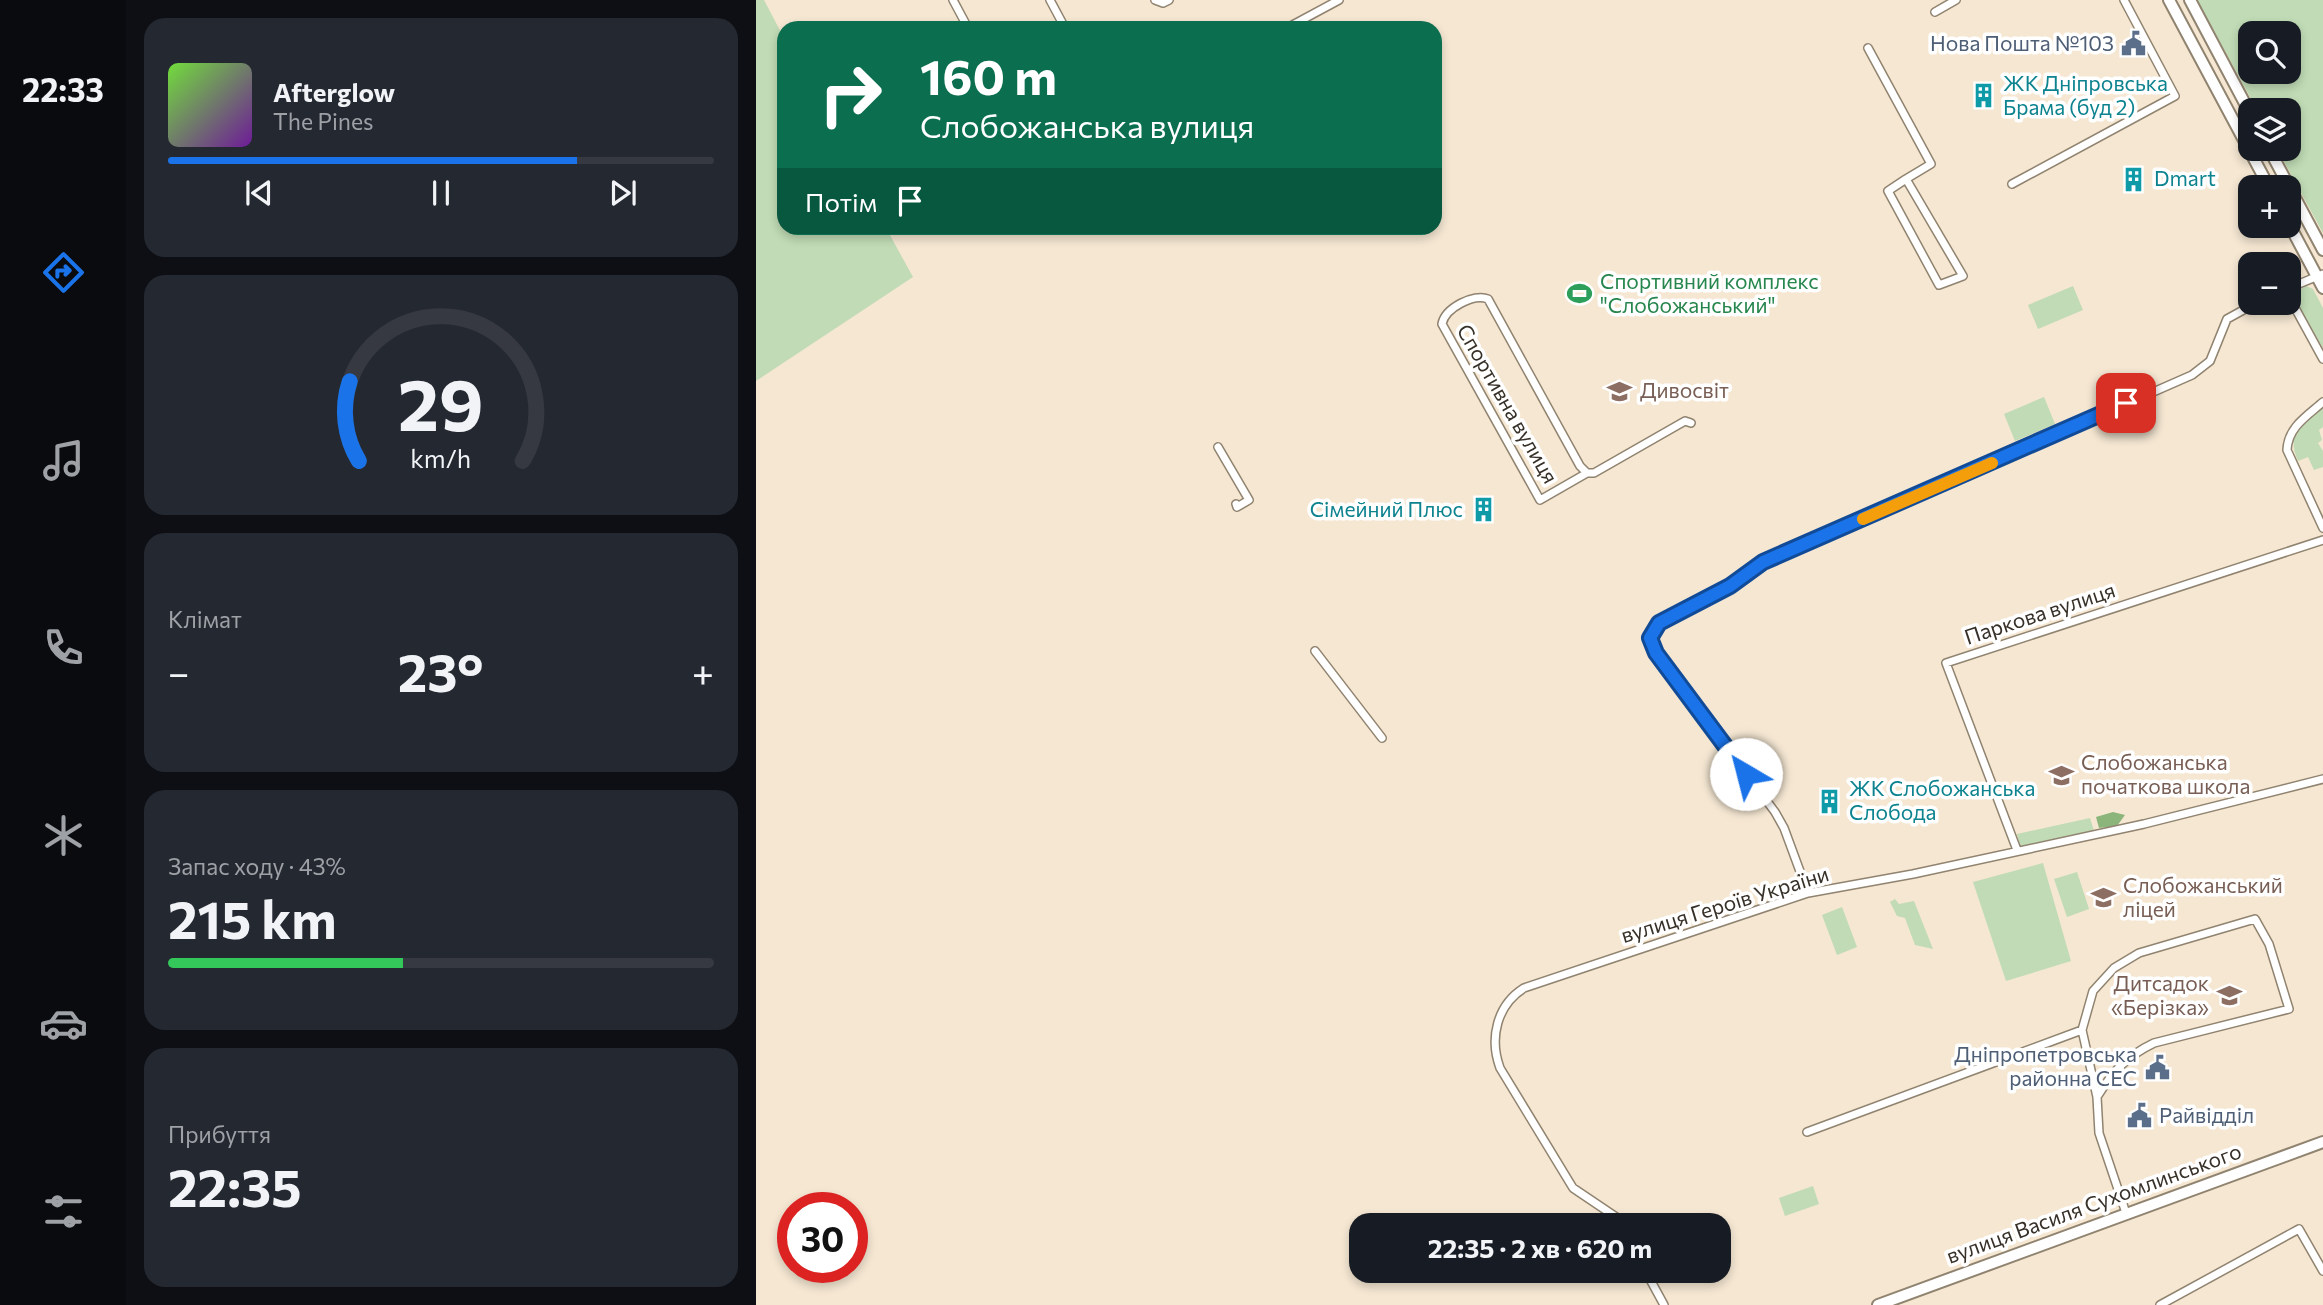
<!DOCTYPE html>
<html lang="uk">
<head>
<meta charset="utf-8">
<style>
  body { margin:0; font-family:Commissioner,sans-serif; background:#242831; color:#f1f3f6; height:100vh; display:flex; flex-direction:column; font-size:26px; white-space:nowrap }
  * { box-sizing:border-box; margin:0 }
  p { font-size:23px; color:#9ea1a6 }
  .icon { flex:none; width:38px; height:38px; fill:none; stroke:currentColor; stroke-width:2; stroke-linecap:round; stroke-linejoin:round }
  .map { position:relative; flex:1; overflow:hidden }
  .drawer { display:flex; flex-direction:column; gap:18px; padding:18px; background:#0d0f14; width:630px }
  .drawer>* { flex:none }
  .top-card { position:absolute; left:21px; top:21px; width:665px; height:214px; border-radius:21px; box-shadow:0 4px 10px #0003; background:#0b6e4f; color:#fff; overflow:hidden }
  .fabs { position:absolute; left:1482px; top:21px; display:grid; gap:14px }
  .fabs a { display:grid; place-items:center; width:63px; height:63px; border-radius:14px; background:#171b24; box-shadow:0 4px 10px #0003; font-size:35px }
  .speed { position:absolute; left:21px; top:1192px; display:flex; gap:14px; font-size:35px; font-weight:700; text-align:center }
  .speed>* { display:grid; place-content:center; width:91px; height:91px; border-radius:50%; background:#171b24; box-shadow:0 4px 10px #0003; line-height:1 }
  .speed .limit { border:10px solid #d22; background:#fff; color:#111 }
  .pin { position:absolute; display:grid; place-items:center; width:60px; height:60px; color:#fff; margin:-30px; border-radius:14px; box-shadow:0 4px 10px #0006 }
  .me { position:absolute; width:77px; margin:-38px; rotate:323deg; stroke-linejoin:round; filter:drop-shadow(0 0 5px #0008) }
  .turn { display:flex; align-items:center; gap:24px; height:147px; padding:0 28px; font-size:32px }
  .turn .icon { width:91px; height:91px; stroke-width:2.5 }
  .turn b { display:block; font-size:49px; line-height:60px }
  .then { display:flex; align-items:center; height:66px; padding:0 28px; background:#0003; gap:14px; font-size:26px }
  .big { font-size:52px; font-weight:700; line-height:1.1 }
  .drawer .tile { flex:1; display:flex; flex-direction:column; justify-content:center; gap:10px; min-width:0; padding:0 24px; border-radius:21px; background:#242831 }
  .drawer .dial { align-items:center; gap:0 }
  .dial svg { height:182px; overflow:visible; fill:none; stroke:#363941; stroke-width:7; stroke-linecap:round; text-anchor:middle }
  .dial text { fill:#f1f3f6; stroke:none }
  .song { display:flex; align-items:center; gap:21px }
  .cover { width:84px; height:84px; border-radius:10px; background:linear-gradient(135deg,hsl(100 70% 55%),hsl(280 70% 35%)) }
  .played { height:7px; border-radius:4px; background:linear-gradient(90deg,#1a73e8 75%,#363941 75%) }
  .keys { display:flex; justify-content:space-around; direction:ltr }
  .heat { display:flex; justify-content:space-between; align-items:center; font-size:38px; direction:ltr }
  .charge { height:10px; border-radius:5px; background:linear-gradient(90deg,#34c759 43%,#363941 0) }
  .trip { position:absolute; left:593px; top:1213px; width:382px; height:70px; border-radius:21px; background:#171b24; box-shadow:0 4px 10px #0003; font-weight:700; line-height:70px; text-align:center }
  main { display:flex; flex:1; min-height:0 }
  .menu { display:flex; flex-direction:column; width:126px; justify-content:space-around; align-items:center; background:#090b0e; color:#9ea1a6 }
  .menu .icon { width:49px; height:49px }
  .menu .active { color:#1a73e8 }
  .menu b { font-size:32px; color:#f1f3f6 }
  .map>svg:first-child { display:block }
</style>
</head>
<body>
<main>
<nav class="menu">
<b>22:33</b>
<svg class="icon active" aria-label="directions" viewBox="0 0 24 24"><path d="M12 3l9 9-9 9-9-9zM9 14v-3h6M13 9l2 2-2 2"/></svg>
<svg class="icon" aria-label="music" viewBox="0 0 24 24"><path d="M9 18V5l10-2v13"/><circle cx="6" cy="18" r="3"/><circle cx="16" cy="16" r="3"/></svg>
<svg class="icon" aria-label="phone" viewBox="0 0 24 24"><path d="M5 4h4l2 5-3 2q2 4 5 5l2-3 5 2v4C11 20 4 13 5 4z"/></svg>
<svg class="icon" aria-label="climate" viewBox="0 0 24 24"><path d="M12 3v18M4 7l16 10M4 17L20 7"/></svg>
<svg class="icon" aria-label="car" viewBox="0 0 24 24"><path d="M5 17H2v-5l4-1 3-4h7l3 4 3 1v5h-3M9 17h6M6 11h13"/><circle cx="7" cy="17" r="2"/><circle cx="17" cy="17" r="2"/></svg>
<svg class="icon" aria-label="filters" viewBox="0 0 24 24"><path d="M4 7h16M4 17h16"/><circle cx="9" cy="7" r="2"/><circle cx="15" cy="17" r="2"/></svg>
</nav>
<section class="drawer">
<div class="tile">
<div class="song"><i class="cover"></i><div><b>Afterglow</b><p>The Pines</p></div></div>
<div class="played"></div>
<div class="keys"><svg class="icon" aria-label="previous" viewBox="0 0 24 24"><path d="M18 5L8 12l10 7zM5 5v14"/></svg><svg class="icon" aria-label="pause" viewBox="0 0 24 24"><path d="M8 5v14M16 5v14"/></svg><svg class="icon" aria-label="next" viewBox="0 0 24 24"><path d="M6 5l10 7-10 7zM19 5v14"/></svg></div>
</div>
<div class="tile dial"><svg viewBox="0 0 100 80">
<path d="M14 69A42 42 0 1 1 86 69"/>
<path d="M14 69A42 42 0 0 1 10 34" stroke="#1a73e8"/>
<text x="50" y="56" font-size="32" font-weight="700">29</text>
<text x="50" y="72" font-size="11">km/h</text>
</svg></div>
<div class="tile"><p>Клімат</p>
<div class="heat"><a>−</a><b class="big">23°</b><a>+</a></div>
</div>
<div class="tile"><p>Запас ходу · 43%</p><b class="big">215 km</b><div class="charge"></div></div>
<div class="tile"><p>Прибуття</p><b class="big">22:35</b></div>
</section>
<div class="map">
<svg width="1567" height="1305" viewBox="0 0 1567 1305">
  <rect width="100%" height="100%" fill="#f5e7d2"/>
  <path fill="#c0dbb5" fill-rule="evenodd" d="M0,0H8L28,38V228H130L157,277L0,381Z
    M1441,0H1567V233L1521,149H1533V110H1501ZM1494,33H1533V72H1494Z
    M1317,286L1327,310L1282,329L1272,305Z
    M1550,286L1557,289L1567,308V348L1539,301L1542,291Z
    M1288,397L1299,424L1259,441L1248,414Z
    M1567,404V427L1563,430L1566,440L1562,443L1567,451V467L1558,470L1552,457L1542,461C1529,431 1547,424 1567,404Z
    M1334,818L1338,831L1264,846L1261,834Z
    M1287,863L1315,961L1250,981L1217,882Z
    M1321,872L1333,909L1311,917L1298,879Z
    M1139,899L1143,904L1158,901L1177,949L1159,945L1149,918L1141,916L1134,902Z
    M1086,907L1101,947L1081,955L1066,915Z
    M1057,1186L1063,1204L1029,1216L1023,1198Z"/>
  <path fill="#8cb57c" d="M1357,812L1369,815L1361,826L1343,828L1340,817Z"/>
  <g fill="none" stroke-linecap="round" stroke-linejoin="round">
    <defs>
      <path id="street" d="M197,0L212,28
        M294,0L309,28
        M399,0L407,3L413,0
        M1179,12L1200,0
        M531,28L583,0
        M1112,48L1175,164L1150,179L1207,276L1183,285L1132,191L1150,179
        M1256,184L1419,96L1368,0
        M1533,288L1567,274
        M1533,297L1567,359
        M1567,402C1551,416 1532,427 1531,450L1567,528
        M462,447L493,500L481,507L480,504
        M831,473L784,500L686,324C689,308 718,293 732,299L824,466L831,473H838L929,421L935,423
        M559,651L626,738
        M1190,663L1567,540
        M1190,663L1261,850
        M1052,893L1028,828L1019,812L900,653L894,638L903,623L974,586L1008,563L1436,375L1454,361L1471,319L1500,303
        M1341,1097C1357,1071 1371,1056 1398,1043L1533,1009L1513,944L1499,919L1383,953L1358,968L1337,991L1326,1030L1341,1097L1343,1133L1370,1213
        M1051,1132L1326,1030
        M864,1225L860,1217L817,1188L744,1068C733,1038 741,1005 768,988L1052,893L1157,874L1388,824L1567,779
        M889,1270L908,1305
        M1404,1305L1543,1229L1567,1271"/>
      <path id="secondary" d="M1122,1305L1567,1142"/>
      <path id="primary" d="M1413,0L1513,187
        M1434,0L1494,113
        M1513,149L1567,250
        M1533,224L1567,288"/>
    </defs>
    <use href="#street" stroke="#90836f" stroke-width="10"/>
    <use href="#secondary" stroke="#90836f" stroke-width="14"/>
    <use href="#primary" stroke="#90836f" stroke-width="14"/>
    <use href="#street" stroke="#fff" stroke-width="7"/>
    <use href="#secondary" stroke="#fff" stroke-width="10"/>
    <use href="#primary" stroke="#fff" stroke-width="10"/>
  </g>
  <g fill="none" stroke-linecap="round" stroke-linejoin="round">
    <defs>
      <path id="route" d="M990,774L900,653L894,638L903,623L974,586L1007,562L1370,403"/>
    </defs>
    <use href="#route" stroke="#114b97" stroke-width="18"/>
    <use href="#route" stroke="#1a73e8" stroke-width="12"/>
    <path stroke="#f59e0b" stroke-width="12" d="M1107,519L1236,463"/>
  </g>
  <defs>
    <symbol id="civic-bare" viewBox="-9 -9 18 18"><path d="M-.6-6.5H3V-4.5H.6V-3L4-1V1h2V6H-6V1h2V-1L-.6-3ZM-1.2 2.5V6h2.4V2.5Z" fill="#5c6f8a" stroke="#fff" stroke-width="2.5" paint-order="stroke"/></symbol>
    <symbol id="building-bare" viewBox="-9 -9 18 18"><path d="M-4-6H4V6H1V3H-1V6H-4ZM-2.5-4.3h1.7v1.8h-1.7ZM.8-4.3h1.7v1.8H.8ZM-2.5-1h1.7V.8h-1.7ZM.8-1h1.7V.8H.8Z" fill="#0f9aa8" stroke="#fff" stroke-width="2.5" paint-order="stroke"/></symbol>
    <symbol id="stadium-bare" viewBox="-9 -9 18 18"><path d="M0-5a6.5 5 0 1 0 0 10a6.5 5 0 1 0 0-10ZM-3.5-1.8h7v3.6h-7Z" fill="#2e9e5b" stroke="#fff" stroke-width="2.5" paint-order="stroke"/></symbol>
    <symbol id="school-bare" viewBox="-9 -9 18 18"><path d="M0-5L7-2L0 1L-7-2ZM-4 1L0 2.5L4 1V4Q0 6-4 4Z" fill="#8d6e63" stroke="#fff" stroke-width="2.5" paint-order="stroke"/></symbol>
  </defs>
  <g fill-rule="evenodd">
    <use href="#civic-bare" x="1360" y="26" width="35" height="35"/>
    <use href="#building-bare" x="1210" y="78" width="35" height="35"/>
    <use href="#building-bare" x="1360" y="162" width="35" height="35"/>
    <use href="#stadium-bare" x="806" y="276" width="35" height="35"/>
    <use href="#school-bare" x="846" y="374" width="35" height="35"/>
    <use href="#building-bare" x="710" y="492" width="35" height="35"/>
    <use href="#school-bare" x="1288" y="758" width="35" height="35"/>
    <use href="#building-bare" x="1056" y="784" width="35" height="35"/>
    <use href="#school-bare" x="1330" y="880" width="35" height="35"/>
    <use href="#school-bare" x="1456" y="978" width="35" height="35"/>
    <use href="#civic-bare" x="1384" y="1050" width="35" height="35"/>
    <use href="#civic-bare" x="1366" y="1098" width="35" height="35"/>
  </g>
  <g text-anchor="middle" stroke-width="7" stroke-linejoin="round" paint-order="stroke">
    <g font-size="21" fill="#4e5e75" stroke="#fff" text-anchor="end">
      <text x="1358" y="51">Нова Пошта №103</text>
      <text x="1381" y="1062">Дніпропетровська<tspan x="1381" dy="24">районна СЕС</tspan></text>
      <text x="1403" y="1123" text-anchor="start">Райвідділ</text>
    </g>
    <g font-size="21" fill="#0d838f" stroke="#fff" text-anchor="start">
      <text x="1247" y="91">ЖК Дніпровська<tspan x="1247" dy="24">Брама (буд 2)</tspan></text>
      <text x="1398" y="186">Dmart</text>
      <text x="707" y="517" text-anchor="end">Сімейний Плюс</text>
      <text x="1093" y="796">ЖК Слобожанська<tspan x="1093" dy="24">Слобода</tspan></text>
    </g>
    <g font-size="21" fill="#27864d" stroke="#fff" text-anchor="start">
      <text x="844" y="289">Спортивний комплекс<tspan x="844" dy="24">"Слобожанський"</tspan></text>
    </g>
    <g font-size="21" fill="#785e54" stroke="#fff" text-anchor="start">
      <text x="884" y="398">Дивосвіт</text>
      <text x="1325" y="770">Cлобожанська<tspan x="1325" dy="24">початкова школа</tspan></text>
      <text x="1367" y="893">Слобожанський<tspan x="1367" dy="24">ліцей</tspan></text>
      <text x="1453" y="991" text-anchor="end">Дитсадок<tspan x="1453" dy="24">«Берізка»</tspan></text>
    </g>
    <g font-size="21" fill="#363028" stroke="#fff">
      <text transform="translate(751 404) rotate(60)" y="7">Спортивна вулиця</text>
      <text transform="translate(1284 614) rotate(-18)" y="7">Паркова вулиця</text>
      <text transform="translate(969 905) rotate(-17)" y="7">вулиця Героїв України</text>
      <text transform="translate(1338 1204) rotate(-20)" y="7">вулиця Василя Сухомлинського</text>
    </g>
  </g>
</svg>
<div class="fabs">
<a><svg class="icon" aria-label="search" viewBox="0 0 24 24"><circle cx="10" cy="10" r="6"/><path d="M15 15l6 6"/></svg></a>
<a><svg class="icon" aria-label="layers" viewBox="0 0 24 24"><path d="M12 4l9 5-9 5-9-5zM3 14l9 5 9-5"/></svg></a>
<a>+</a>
<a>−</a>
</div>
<div class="speed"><div class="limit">30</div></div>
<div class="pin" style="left:1370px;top:403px;background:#d93025"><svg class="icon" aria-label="arrive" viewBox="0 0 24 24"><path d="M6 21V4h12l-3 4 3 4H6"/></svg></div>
<svg class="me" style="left:990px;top:774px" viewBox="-20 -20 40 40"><circle r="19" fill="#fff"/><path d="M0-13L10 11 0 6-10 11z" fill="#1a73e8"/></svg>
<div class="trip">22:35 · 2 хв · 620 m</div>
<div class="top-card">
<div class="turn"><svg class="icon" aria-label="right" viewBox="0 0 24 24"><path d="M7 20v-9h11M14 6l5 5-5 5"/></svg><div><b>160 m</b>Слобожанська вулиця</div></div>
<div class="then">Потім<svg class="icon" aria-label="arrive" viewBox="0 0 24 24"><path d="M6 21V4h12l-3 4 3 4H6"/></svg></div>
</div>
</div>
</main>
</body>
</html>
